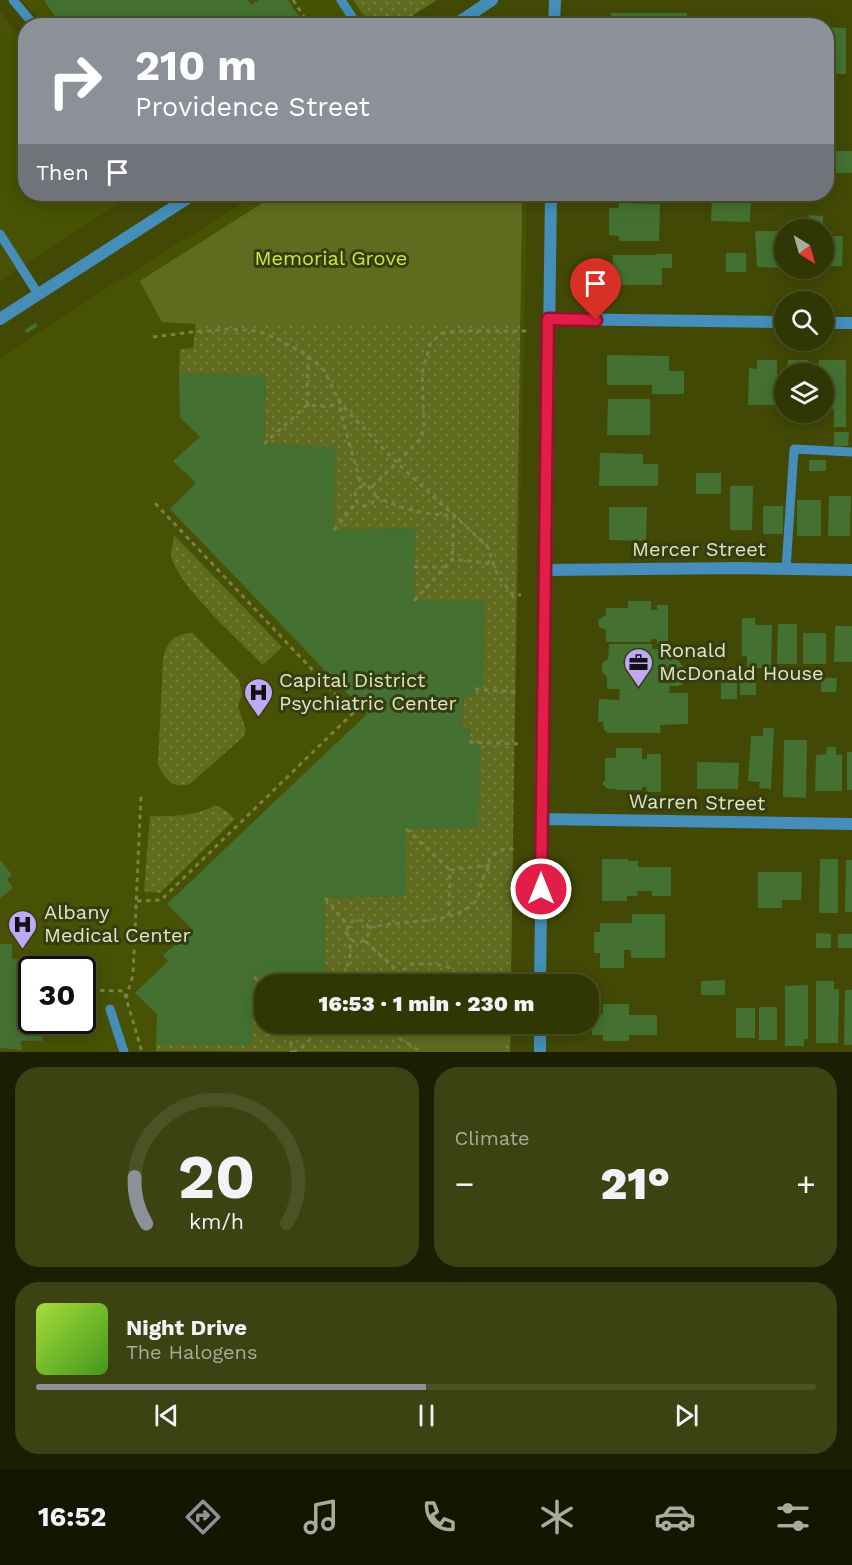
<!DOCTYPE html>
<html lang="en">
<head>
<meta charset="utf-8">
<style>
  body { margin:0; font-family:"Work Sans",sans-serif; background:#3d4213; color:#f1f3f6; height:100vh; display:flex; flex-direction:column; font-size:22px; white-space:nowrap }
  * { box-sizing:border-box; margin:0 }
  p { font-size:20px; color:#a8ac9a }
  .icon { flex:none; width:33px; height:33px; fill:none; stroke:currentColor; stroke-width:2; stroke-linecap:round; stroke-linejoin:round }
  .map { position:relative; height:1052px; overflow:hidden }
  .panel { display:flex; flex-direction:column; gap:15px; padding:15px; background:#1b1e02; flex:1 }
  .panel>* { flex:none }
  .guide { position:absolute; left:18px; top:18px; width:816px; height:183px; border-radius:24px; box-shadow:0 3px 15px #0003,0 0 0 2px #4c5126; background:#8c9099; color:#fff; overflow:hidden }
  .needle { width:39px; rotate:143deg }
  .controls { position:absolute; left:774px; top:219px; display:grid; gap:12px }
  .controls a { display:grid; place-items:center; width:60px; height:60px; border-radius:50%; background:#313704; box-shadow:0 3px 15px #0003,0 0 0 2px #4c5126; font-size:30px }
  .speed { position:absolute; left:18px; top:956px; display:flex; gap:12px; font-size:30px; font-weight:700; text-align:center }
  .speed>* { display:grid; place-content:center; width:78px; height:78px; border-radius:50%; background:#313704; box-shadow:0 3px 15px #0003,0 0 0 2px #4c5126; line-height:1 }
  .speed .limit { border:3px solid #111; border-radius:9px; background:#fff; color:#111 }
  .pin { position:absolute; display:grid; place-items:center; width:51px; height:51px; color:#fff; margin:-62px -26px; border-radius:50% 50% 50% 0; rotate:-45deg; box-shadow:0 0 6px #0007 }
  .pin .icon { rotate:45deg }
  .me { position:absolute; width:66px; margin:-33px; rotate:0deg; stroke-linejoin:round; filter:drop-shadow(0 0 4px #0008) }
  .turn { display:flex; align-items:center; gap:21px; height:126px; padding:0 18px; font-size:27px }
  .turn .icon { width:78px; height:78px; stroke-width:2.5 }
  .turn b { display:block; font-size:42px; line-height:51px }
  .then { display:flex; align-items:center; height:57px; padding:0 18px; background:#0003; gap:12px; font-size:22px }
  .big { font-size:45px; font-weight:800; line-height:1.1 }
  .panel .tile { flex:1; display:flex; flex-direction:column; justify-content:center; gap:9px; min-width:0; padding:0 21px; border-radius:24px; background:#3d4213 }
  .panel .dial { align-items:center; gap:0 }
  .dial svg { height:156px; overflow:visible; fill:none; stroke:#4c5126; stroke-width:7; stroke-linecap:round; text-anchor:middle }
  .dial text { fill:#f1f3f6; stroke:none }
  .song { display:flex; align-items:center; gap:18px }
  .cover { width:72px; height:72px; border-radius:9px; background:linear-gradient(135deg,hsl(80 70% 55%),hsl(100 70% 35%)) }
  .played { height:6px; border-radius:3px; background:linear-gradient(90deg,#8c9099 50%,#4c5126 50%) }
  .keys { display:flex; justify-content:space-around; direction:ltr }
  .heat { display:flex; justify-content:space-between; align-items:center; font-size:33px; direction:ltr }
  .panel .tiles { flex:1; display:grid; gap:15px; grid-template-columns:1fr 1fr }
  .tile:last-child { grid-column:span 2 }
  .trip { position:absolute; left:254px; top:974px; width:345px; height:60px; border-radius:24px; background:#313704; box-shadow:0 3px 15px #0003,0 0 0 2px #4c5126; font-weight:800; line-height:60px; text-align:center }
  .menu { display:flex; height:96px; justify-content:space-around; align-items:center; background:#141602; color:#a8ac9a }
  .menu .icon { width:42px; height:42px }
  .menu .active { color:#8c9099 }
  .menu b { font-size:27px; color:#f1f3f6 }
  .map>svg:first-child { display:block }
</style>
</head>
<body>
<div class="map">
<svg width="852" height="1052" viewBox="0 0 852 1052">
  <defs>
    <pattern id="grass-dots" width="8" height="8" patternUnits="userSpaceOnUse" patternTransform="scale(1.5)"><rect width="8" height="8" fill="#606b20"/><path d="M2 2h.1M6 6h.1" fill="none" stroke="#76803f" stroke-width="1.8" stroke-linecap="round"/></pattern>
  </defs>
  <rect width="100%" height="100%" fill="#414905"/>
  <path fill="#485204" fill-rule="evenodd" d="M21,0H435L395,26L45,25Z
    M0,11L25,43L26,194H133L0,281Z
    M257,194H527L510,984H264V1023L509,1052H0V358L99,293ZM32,969H82V1020H32Z"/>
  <path fill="url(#grass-dots)" d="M353,0H437L398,25H376L361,12Z
    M277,194H522L511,984H264V1023H511L510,1052L156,1051V1044L251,1045L254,977H324L325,898L405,896L406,829L478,827L469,742L470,729L461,728L464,695L474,696L476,685L483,687L484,602L414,601L415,528L334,530L335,448L264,444L266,375L179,374L180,349L193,348L196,324L162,322L140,281Z
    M174,535L282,647L263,665C239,640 182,590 172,559C170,552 173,543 174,535Z
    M193,633L239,680L242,695L238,706L246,730L243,737L190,784C172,789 166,780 158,765L163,659C167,641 174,634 193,633Z
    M215,805L225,810L235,819L160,893L144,891L150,816C173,816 195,817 215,805Z"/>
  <path fill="#606b20" d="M277,194H522L520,322H162L140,281Z
    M422,969L449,971L460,984H400L408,977Z
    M394,1023H505L504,1052H420L419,1043L402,1037Z"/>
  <path fill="#447131" d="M44,0H248L251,5L259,0H288L302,21L296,26H119L112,15L97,26H61Z
    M611,13H687V26H611Z
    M826,27L846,28V74H835V82H826Z
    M830,151H852V173H829Z
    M712,198L751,199L750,222L711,221Z
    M619,203L660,204L659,241H619V236L609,235V208H619Z
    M809,215L823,216V230H808Z
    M755,231H782V237H784V268L757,267Z
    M824,236H843L842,266H824Z
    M726,253H746V272H726Z
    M656,254H672V268H662V285H612L613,255H656Z
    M35,323L38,326L27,333L25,330Z
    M607,355L669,356V371H684V394H652V385H607Z
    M757,360H777V405H748L749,368L757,369Z
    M788,360H808V374H787Z
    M819,360H846V427H834V409H824V374H819Z
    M179,374L266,375L264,444L335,447L334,530L415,528L414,601H484L483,688L476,685L474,696L464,695L461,728L470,729L469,742L480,744L478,828L406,829V896L325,898L324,977H254L251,1045L156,1044L157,1014L135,993L168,961L163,955L193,930L167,904L367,714L170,509L196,483L173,461L200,437L180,417Z
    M608,399H650V435H607Z
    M834,432H849L848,446H834Z
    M600,453L643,454V464H658V486H599Z
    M809,460H826V471H809Z
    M696,473H721V494H696Z
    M730,486H753L752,530H730Z
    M829,496H851L850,536H828Z
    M797,500H821V536H797Z
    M763,506H783V534H763Z
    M609,507H647L646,541L609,540Z
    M628,601H651V610H657V605H668V644H657V639H651V642H606V630L599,627L598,620L606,615V608H628Z
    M742,618H755V625H772L771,668H747V656H742Z
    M778,624H797V664H777Z
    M835,626H852V662H834Z
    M803,633H826V664H803Z
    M609,644H652V649L671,650L672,653L687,671L686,681L680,686H670L669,693H688V724L660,725L661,733H608L604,730L603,722H598L599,699L619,700L620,689H607V677L602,672V663L608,659Z
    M721,678H737V699H721Z
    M740,678H756V695H740Z
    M821,678H837L836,692H821Z
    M763,728H774L771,789L759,788L760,782L748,781L751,736H763Z
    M784,740H807L806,798L783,797Z
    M827,747H836V755H842V791H815L816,755L826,754Z
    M616,748H642V759H647V754H661V792H647L646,787H642V790H616L615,789H608L602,784L605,780V758H616Z
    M847,752H852V790H847Z
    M697,762L739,763L738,789H697Z
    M602,859H628V861H638V867H671V896H652V891H637L638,896H627V901H602Z
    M820,859H838V913H819Z
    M0,860L12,875L7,879L13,888L0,898Z
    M846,860H852V912H845Z
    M758,872H802L801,900H782V908H758Z
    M632,914H665V958H631V950H624V968H600V953H594V932H600V923H632Z
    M816,933L831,934V948H816Z
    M838,934H852V948H838Z
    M0,944H12V959L50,962V969H32V1020H44L42,1041H21L22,1050L0,1048Z
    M725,980V995H701V981Z
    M816,981H834V989H839L838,1043H816Z
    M808,985V1039H804V1046H785V986Z
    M845,990H852V1045H844Z
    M603,1004H629V1015H657V1035H629V1041H603V1035H592V1014H603Z
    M759,1007H777V1040H759Z
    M736,1008H755V1038H736Z"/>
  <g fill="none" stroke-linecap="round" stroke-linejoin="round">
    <path stroke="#798147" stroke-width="3" stroke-dasharray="4.5 4.5" stroke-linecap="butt" d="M293,0L310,26
      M153,337L192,332L230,329L257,331L278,339L308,356L324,370L340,403L355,419L397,463L487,546L498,576L513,595H521
      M307,405L308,356
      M264,444L307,405L329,407L340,401L341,414L360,481L366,485
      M355 496a10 10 0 1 1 20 0a10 10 0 1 1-20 0Z
      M372,487L419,441L424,428L422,373L431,342L443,333L461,331H527
      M375,496C402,510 425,514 454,516L452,559
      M334,530L357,502
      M414,567H444
      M414,601L452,559L494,564
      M475,689L519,692
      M469,742L518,744
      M406,829L450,870
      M325,898L349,927
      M137,901L161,900L353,713L153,501
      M449,915L450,870L490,865
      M347 931a11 11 0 1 1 22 0a11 11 0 1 1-22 0Z
      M369,928C400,919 450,926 474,903C479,898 480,888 482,881C485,873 490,868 489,859C497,849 504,849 516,849
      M365,941L399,972
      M254,977L264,987
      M342,984L350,956V938
      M392,984L399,972L413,964H435L451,968L464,984
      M82,990L124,991L142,1052
      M126,998L133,975L141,794
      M291,1023V1052
      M390,1023L397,1037L417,1049V1052
      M293,1052L305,1045L324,1023"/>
    <path stroke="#448eb9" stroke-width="9" d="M13,0L35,26
      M341,0L358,26
      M0,234L38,294
      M786,569L794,449L852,452
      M110,1009L124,1052"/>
    <path stroke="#448eb9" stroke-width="12" d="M554,26L555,0
      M548,319L784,322
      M824,323H852
      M546,570L741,568L852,570
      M541,819L852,824
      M540,984L551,194
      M540,1052V1023"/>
    <path stroke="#448eb9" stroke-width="12" d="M453,26L492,0
      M0,319L194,194"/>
  </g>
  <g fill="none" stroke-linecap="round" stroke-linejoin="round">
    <defs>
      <path id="route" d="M541,889L548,319L596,320"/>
    </defs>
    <use href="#route" stroke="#92132f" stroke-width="15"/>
    <use href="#route" stroke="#e11d48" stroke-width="10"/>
  </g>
  <defs>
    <symbol id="office-pin" viewBox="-11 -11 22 30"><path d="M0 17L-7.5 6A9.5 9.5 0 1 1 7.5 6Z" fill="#bfa9f4" stroke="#373d12"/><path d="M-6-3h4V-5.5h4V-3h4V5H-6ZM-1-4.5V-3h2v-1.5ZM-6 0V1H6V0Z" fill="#111"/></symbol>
    <symbol id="hospital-pin" viewBox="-11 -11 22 30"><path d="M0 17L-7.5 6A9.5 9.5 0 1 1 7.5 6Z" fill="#bfa9f4" stroke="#373d12"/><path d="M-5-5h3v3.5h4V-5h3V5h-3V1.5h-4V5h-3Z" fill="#111"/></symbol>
  </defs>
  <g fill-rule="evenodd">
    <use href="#office-pin" x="622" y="646" width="33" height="45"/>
    <use href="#hospital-pin" x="242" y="676" width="33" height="45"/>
    <use href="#hospital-pin" x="6" y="908" width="33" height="45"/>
  </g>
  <g text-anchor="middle" stroke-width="6" stroke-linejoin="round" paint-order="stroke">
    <g font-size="20" fill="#d0e837" stroke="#373d12">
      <text x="331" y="265">Memorial Grove</text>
    </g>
    <g font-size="20" fill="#dee7bf" stroke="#373d12">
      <text x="699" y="556">Mercer Street</text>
      <text transform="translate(697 802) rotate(1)" y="7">Warren Street</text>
    </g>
    <g font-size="20" fill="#dee7bf" stroke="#373d12" text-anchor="start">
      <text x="659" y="657">Ronald<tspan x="659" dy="23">McDonald House</tspan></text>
      <text x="279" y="687">Capital District<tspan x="279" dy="23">Psychiatric Center</tspan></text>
      <text x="44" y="919">Albany<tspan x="44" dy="23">Medical Center</tspan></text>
    </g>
  </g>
</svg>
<div class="controls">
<a><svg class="needle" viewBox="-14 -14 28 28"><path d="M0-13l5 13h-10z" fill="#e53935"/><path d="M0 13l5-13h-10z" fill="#a8ac9a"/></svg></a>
<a><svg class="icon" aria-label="search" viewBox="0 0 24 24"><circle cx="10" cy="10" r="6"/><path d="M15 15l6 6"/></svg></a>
<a><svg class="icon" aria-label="layers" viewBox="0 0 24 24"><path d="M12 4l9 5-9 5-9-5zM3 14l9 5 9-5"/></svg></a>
</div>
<div class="speed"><div class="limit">30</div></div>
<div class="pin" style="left:596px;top:320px;background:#d93025"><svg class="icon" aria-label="arrive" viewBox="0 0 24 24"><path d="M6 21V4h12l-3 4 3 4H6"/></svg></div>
<svg class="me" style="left:541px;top:889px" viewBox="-20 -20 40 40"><circle r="17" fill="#e11d48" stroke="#fff" stroke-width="3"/><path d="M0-11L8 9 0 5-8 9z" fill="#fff"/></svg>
<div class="trip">16:53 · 1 min · 230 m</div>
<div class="guide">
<div class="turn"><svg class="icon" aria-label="right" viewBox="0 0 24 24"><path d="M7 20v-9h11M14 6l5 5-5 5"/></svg><div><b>210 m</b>Providence Street</div></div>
<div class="then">Then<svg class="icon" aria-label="arrive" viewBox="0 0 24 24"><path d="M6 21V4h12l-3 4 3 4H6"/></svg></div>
</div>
</div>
<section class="panel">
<div class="tiles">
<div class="tile dial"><svg viewBox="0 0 100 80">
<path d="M14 69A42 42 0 1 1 86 69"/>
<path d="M14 69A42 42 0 0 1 8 45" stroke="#8c9099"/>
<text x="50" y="56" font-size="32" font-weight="700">20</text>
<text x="50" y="72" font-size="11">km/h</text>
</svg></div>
<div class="tile"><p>Climate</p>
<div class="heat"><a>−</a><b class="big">21°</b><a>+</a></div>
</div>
<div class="tile">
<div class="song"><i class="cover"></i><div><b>Night Drive</b><p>The Halogens</p></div></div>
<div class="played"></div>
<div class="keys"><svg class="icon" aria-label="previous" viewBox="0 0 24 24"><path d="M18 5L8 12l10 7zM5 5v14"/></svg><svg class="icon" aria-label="pause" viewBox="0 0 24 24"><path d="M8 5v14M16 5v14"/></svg><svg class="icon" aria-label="next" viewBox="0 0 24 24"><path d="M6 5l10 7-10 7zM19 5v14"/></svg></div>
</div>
</div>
</section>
<nav class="menu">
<b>16:52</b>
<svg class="icon active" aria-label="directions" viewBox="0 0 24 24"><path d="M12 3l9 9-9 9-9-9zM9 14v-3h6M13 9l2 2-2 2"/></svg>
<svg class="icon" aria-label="music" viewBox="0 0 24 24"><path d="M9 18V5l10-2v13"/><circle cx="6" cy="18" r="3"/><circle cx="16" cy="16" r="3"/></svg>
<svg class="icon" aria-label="phone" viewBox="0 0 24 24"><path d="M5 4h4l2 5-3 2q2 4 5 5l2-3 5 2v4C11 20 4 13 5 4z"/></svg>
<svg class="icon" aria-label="climate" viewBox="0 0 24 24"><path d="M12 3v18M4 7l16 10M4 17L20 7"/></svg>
<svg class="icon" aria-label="car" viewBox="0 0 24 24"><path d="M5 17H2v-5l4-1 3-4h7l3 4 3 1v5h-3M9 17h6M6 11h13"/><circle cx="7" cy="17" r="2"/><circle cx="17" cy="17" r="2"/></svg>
<svg class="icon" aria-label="filters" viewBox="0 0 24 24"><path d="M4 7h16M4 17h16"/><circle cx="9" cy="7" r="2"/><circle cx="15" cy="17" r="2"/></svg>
</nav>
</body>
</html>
